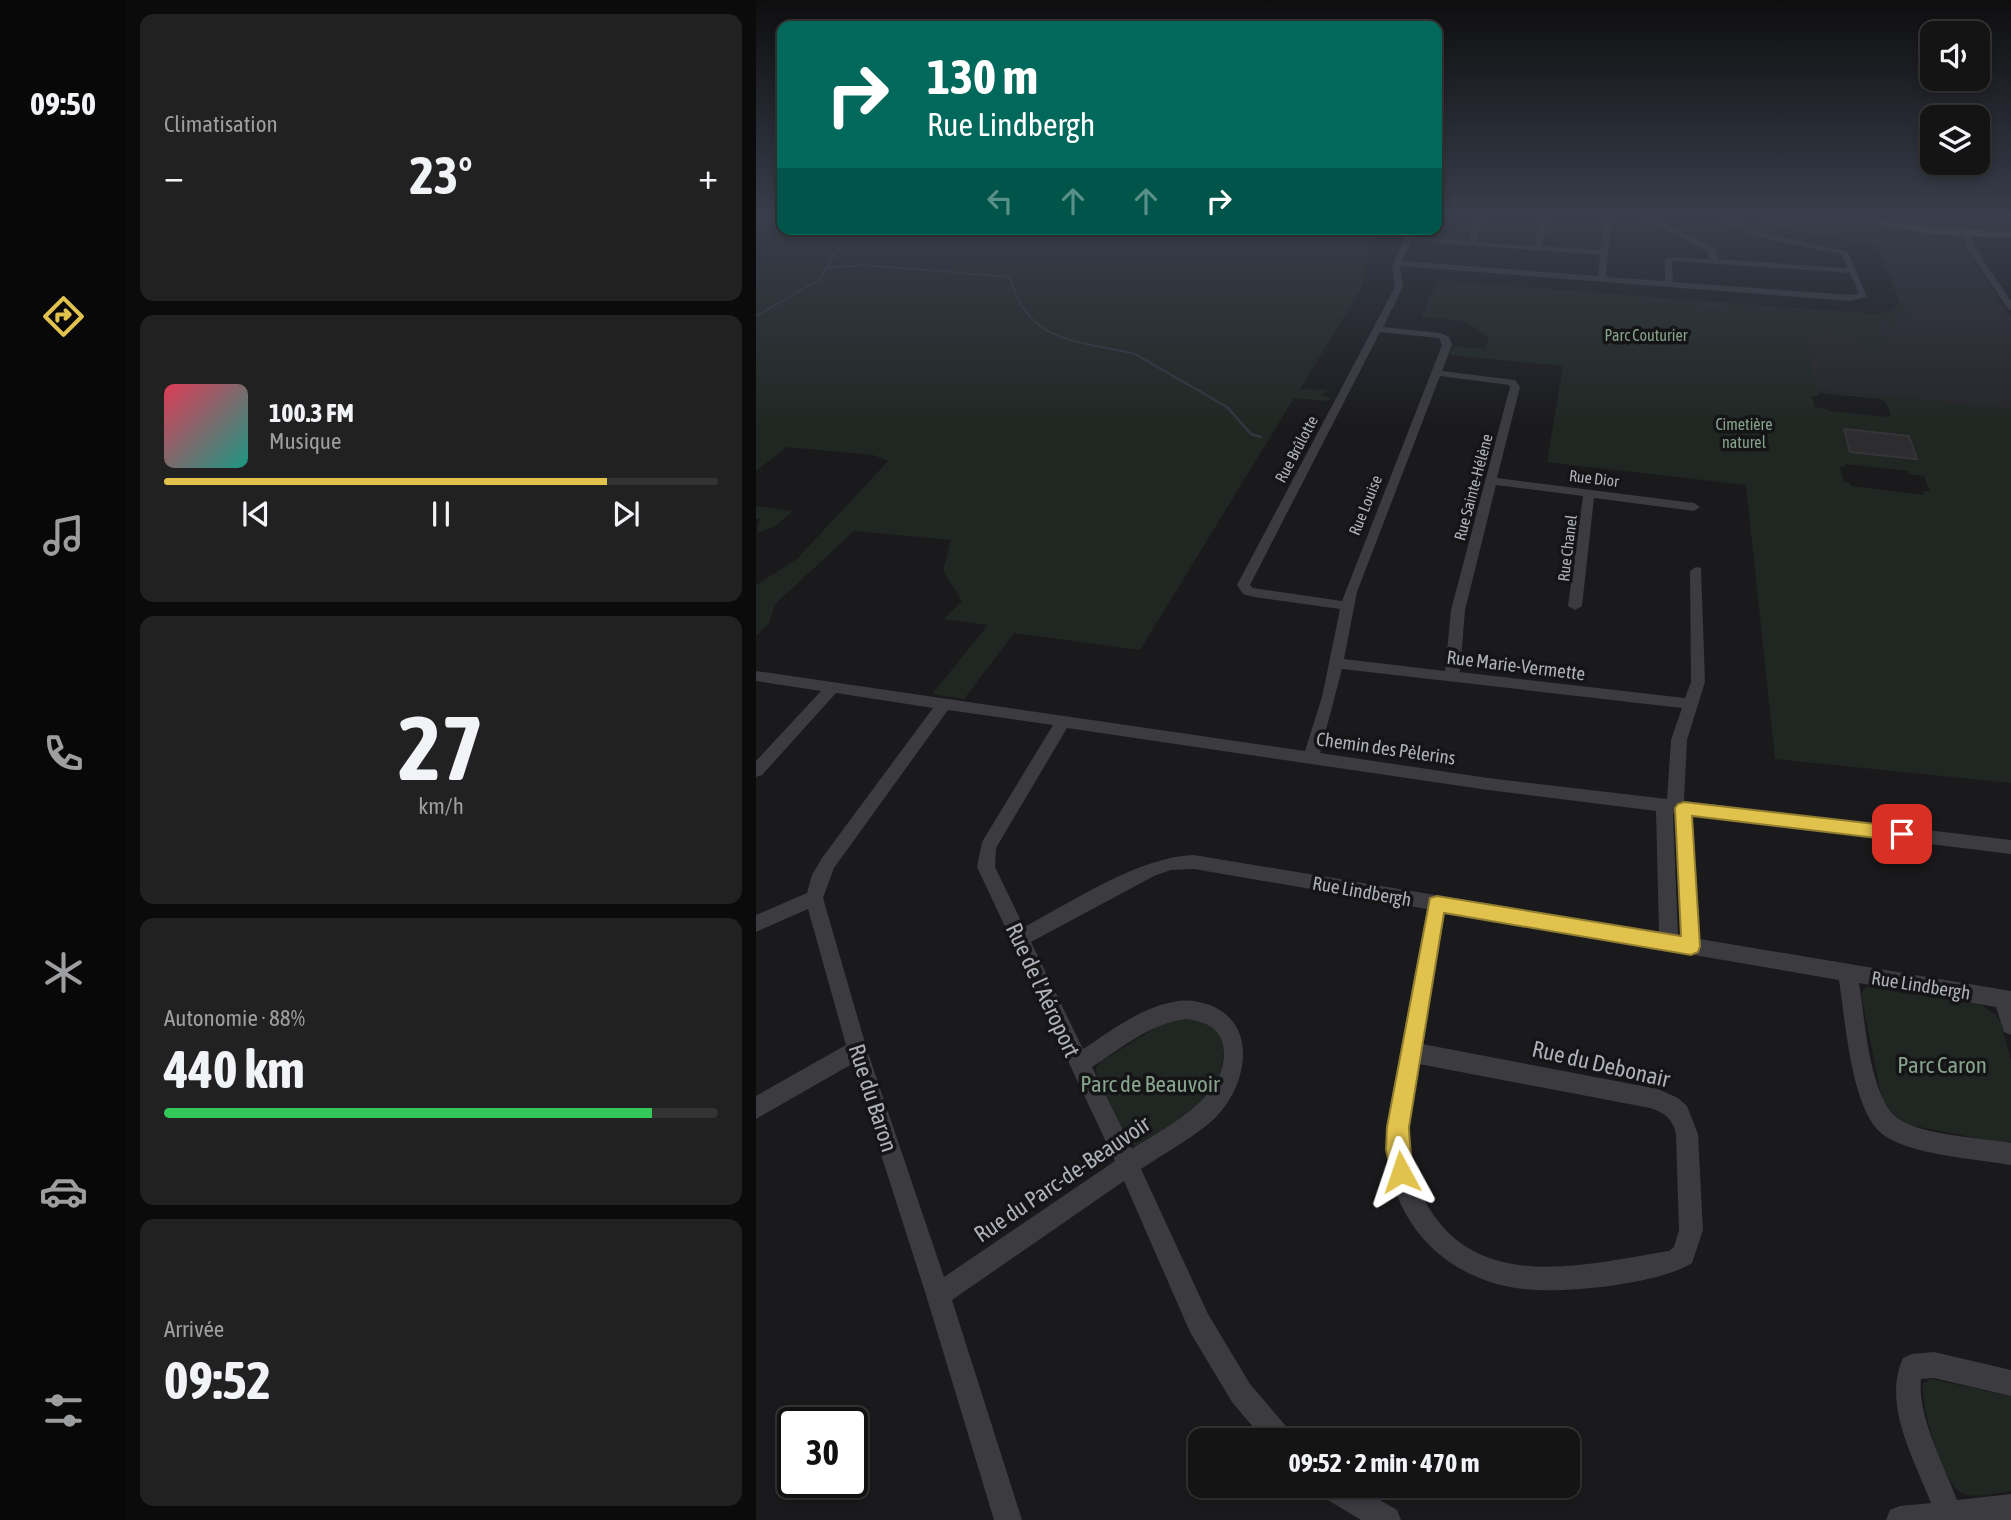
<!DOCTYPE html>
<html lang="fr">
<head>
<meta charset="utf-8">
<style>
  body { margin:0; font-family:"Asap Condensed",sans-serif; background:#212122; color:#f1f3f6; height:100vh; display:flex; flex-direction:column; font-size:26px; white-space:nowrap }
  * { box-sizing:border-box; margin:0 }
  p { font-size:23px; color:#9d9ea0 }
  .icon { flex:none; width:38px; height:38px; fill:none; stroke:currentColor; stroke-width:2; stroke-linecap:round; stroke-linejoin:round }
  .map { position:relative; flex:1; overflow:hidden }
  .panel { display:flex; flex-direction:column; gap:14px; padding:14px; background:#0b0b0c; width:630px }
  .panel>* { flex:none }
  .top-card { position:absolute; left:21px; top:21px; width:665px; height:214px; border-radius:14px; box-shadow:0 4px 10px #0003,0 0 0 2px #333334; background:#00695c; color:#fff; overflow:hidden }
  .fabs { position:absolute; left:1164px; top:21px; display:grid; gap:14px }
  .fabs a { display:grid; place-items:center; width:70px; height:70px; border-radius:14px; background:#141415; box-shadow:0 4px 10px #0003,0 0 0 2px #333334; font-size:35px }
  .speed { position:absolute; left:21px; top:1407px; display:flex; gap:14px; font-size:35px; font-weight:700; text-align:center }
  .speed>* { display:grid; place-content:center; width:91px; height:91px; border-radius:50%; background:#141415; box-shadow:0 4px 10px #0003,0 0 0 2px #333334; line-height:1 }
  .speed .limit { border:4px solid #111; border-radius:10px; background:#fff; color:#111 }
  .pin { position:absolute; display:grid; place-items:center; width:60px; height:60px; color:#fff; margin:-30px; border-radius:14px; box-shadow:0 4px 10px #0006 }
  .me { position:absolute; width:77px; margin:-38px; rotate:355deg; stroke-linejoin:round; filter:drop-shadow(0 0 5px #0008) }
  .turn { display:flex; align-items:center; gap:24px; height:147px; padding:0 35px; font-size:32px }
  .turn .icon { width:91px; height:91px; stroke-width:2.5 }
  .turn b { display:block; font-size:49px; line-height:60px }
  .lanes { display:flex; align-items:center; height:66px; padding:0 35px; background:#0003; justify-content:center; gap:35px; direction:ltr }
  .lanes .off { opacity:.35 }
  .big { font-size:52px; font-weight:700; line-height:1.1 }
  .panel .card { flex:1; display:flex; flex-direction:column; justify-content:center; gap:10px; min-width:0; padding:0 24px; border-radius:14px; background:#212122 }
  .panel .dial { align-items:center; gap:0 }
  .dial b { font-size:91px; line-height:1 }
  .song { display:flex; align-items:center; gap:21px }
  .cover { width:84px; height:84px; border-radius:10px; background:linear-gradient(135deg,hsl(350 70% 55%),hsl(170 70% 35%)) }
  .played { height:7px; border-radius:4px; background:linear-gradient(90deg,#e1c24c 80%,#333334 80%) }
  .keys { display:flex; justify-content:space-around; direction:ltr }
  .heat { display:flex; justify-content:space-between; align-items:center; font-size:38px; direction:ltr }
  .charge { height:10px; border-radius:5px; background:linear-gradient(90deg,#34c759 88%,#333334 0) }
  .trip { position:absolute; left:432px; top:1428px; width:392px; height:70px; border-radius:14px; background:#141415; box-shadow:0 4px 10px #0003,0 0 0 2px #333334; font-weight:700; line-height:70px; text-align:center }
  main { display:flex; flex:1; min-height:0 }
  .dock { display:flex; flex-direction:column; width:126px; justify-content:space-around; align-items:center; background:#080808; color:#9d9ea0 }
  .dock .icon { width:49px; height:49px }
  .dock .selected { color:#e1c24c }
  .dock b { font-size:32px; color:#f1f3f6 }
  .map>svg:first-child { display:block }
</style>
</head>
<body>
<main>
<nav class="dock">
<b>09:50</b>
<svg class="icon selected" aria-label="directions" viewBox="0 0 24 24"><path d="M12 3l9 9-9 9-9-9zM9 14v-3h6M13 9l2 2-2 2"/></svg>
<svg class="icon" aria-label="music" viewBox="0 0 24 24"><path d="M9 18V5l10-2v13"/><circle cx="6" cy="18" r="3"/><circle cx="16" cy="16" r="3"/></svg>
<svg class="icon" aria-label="phone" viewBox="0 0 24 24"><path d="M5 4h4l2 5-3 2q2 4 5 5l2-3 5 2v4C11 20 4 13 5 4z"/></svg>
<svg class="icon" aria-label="climate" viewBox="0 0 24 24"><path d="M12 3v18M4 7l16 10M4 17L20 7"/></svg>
<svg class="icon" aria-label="car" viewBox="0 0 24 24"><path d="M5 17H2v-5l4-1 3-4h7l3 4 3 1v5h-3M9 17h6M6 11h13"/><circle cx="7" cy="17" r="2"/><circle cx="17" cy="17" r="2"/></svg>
<svg class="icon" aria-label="filters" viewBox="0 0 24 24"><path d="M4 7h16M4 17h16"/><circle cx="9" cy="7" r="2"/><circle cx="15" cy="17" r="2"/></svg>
</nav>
<section class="panel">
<div class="card"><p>Climatisation</p>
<div class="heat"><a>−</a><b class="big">23°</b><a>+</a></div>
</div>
<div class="card">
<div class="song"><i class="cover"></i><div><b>100.3 FM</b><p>Musique</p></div></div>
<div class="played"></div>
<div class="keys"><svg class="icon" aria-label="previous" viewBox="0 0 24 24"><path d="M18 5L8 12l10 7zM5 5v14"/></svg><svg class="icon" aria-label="pause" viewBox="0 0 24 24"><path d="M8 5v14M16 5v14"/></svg><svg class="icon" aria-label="next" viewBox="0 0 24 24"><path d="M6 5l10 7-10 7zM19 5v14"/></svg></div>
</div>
<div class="card dial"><b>27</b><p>km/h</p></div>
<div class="card"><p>Autonomie · 88%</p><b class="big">440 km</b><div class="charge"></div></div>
<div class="card"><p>Arrivée</p><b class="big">09:52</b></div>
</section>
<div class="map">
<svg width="1255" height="1520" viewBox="0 0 1255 1520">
  <rect width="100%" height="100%" fill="#1a1a1c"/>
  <path fill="#262629" d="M998,217H1255V237H1217L1228,257L1215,256L1255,317V409L935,378L931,300L1150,316L1120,246L1023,227Z"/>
  <path fill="#202722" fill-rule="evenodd" d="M0,217H26V229H624L610,256L611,265L605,289L544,389L573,390L565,395L576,399L571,401L538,398L384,650L258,633L208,699L176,694L232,625L188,619L206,601L187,571L195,540L98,531L19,604L13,623L0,636V585L41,559L132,461L117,455L31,447L0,471Z
    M682,280L945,301L946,309L965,310L973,303L1122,315L1137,310L1143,301L1147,302L1153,317H1139L1143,327L1134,326L1132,323L1120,322L1129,346L1113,349L1103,341L1102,336L1079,330L1046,331L1061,390L1255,409V783L1019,759L990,485L791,462L807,366L694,355L697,346L729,349L733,337L708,321L665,317ZM1062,393L1124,399L1130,402L1135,415L1129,417L1072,411L1071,409L1059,407L1056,396H1062ZM1089,464L1152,471L1153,474L1168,476L1174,492L1167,491L1168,495L1095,486L1094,483L1088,482L1084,467H1089Z
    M0,506L37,511L18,527L0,533L4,519H0Z
    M1110,987L1224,1004L1240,1015L1245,1023L1255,1061V1145L1144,1123L1126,1100L1106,999V992Z
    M439,1018L464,1032C481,1095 427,1118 384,1147L372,1144L341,1078L340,1067L344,1062L407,1023Z
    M1176,1379L1255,1396V1491C1241,1493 1219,1499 1206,1493C1186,1484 1164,1404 1167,1383Z"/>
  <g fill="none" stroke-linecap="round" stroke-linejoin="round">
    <path stroke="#31373f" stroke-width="2" d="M71,268L107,265L254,277C271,344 321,340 379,354L389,360
      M0,316L64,279L81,250L92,243L93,237L111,229"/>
    <path stroke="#31373f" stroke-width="2.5" d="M386,358L471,407L495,434L505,437"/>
  </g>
  <path fill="#2d2d30" stroke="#353438" stroke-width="2" d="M1088,429L1153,436L1161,459L1094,452Z"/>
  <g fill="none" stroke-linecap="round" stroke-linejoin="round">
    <path fill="#3b3b40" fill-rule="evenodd" d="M721,217H728L720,242L779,246L784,217H792L786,246L844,250L847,217H855L850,277L909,281V260L919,257L954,259L951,251L895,222L879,217L900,218L958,248L962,259L1092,268L1085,254L1003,237L959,217H969L1008,233L1092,252L1111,297L1094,301L644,266L647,287L627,327L685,333L693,337L696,345L686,371L759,380L764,387L741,478L938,503L944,507L938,511L838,498L826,606L819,610L812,606L827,496L740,485L709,610L704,672L929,698L935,682L934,571L940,567L945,568L949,682L931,740L928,801L1255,840V854L936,815L944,939L1255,991V1035L1248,1032L1240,1007L1103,983C1109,1017 1113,1101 1144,1120C1168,1135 1226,1138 1255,1143V1165C1221,1159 1151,1155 1125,1133C1095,1108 1089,1018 1083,980L689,912L666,1044L902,1089L922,1098L931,1106L942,1134L947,1230L936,1263C905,1283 820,1292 781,1290C698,1287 634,1229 631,1144C630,1118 637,1091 642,1065C651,1013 661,961 671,909L438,869L415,870L398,876L275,942L327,1049C355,1031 384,1008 417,1002C430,999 442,1001 454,1005C503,1024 491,1086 460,1117C442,1135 407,1154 385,1169L452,1314L494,1384L534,1431L538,1440H508L476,1402L434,1332L368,1181L196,1300L266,1520H238L170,1295L96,1064L0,1119V1096L90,1045L52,909L0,932V915L51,893L56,875L66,858L177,708L80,693L6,775L0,777V761L65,691L0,681V671L549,751L566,697L584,609L498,597L487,594L481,585L639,287L636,266L653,229H661L657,237L713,241ZM655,241L844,255L842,276L646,261ZM920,261L1094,273L1103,294L1094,295L917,282L916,263ZM624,332L683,338L686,345L586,601L497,588L494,585ZM684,376L753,385L754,387L695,610L689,671L588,659L601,592ZM586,669L926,708L915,740L911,799L732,778L564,753ZM192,710L297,725L226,842L221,867L359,1161L188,1277L111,1050L67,898L78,868ZM311,728L732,790L900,811L903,932L438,855C382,857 318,901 268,927L239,867L240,848ZM917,813L919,814L925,936L922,935ZM431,1019C446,1021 464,1027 467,1045C476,1096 411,1126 376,1149L336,1067C366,1048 394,1023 431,1019ZM663,1064L894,1108C908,1112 917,1119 920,1134L923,1230L918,1247L913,1251C836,1263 733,1292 679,1217C663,1195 654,1171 652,1143C651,1116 659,1090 663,1064Z
      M1202,217H1210L1219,248L1255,301V310L1252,309L1211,248Z
      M1178,1352L1255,1370V1396L1178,1378L1165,1379C1161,1416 1188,1465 1201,1500L1255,1494V1520H1130L1134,1510L1144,1506L1175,1503C1158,1458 1126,1405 1147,1358L1156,1354Z
      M561,1486H600L641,1510L645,1520H605L565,1496Z"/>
    <path fill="#58585f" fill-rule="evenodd" d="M1079,217H1106L1178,228L1255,232V238L1178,234Z"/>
  </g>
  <linearGradient id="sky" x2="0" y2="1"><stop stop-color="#0e0e0f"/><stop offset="0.5" stop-color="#383e4b"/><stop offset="1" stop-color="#383e4b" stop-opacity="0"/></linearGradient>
  <rect width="1255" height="430" fill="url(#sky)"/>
  <path fill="#e1c24c" stroke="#927e31" stroke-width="2" d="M928,802L1146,827L1152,829L1155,834L1152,839L1146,841L936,816L944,946L942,952L935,955L688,913L653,1127C653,1142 658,1168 653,1180L645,1184L637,1180L630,1150L631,1127L674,898L681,896L925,936L919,808L922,804Z"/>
  <g text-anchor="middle" stroke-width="7" stroke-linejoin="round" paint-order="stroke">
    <g font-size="16" fill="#87a38c" stroke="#151517">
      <text x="890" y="341">Parc Couturier</text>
      <text x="988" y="430">Cimetière<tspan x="988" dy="18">naturel</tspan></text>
    </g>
    <g font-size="16" fill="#aeb0ba" stroke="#151517">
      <text transform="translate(540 449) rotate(-62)" y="6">Rue Brûlotte</text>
      <text transform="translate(838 478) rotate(7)" y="6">Rue Dior</text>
      <text transform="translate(717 487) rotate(-75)" y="6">Rue Sainte-Hélène</text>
      <text transform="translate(609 505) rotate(-68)" y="6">Rue Louise</text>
      <text transform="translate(811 548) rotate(-83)" y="6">Rue Chanel</text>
    </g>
    <g font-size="19" fill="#aeb0ba" stroke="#151517">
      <text transform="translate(760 665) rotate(7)" y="7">Rue Marie-Vermette</text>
      <text transform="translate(630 748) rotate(8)" y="7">Chemin des Pèlerins</text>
      <text transform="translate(606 891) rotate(10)" y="7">Rue Lindbergh</text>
      <text transform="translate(1165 985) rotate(9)" y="7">Rue Lindbergh</text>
    </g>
    <g font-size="23" fill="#aeb0ba" stroke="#151517">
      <text transform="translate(287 990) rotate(65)" y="8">Rue de l'Aéroport</text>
      <text transform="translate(845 1064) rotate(13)" y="8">Rue du Debonair</text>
      <text transform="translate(117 1098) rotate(72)" y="8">Rue du Baron</text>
      <text transform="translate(306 1179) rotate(-34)" y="8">Rue du Parc-de-Beauvoir</text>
    </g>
    <g font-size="23" fill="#87a38c" stroke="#151517">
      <text x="1186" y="1073">Parc Caron</text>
      <text x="394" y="1092">Parc de Beauvoir</text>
    </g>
  </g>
</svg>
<div class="fabs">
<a><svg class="icon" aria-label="sound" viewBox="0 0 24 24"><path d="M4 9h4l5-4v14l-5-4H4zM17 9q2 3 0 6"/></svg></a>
<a><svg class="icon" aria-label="layers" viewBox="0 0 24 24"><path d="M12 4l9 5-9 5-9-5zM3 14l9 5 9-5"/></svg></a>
</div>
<div class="speed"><div class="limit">30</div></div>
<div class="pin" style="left:1146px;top:834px;background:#d93025"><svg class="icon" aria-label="arrive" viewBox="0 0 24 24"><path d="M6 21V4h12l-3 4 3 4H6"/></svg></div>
<svg class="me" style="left:645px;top:1172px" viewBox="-20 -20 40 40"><path d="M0-17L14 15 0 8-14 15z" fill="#e1c24c" stroke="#fff" stroke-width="4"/></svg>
<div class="trip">09:52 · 2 min · 470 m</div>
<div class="top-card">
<div class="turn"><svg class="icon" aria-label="right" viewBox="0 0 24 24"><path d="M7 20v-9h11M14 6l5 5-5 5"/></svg><div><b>130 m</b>Rue Lindbergh</div></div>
<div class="lanes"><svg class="icon off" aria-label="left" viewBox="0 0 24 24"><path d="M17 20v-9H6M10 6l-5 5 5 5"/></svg><svg class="icon off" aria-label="ahead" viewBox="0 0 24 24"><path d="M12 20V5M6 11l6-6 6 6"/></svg><svg class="icon off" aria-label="ahead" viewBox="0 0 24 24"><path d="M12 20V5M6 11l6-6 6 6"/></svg><svg class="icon" aria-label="right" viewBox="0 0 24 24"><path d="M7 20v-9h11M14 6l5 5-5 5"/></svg></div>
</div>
</div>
</main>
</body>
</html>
